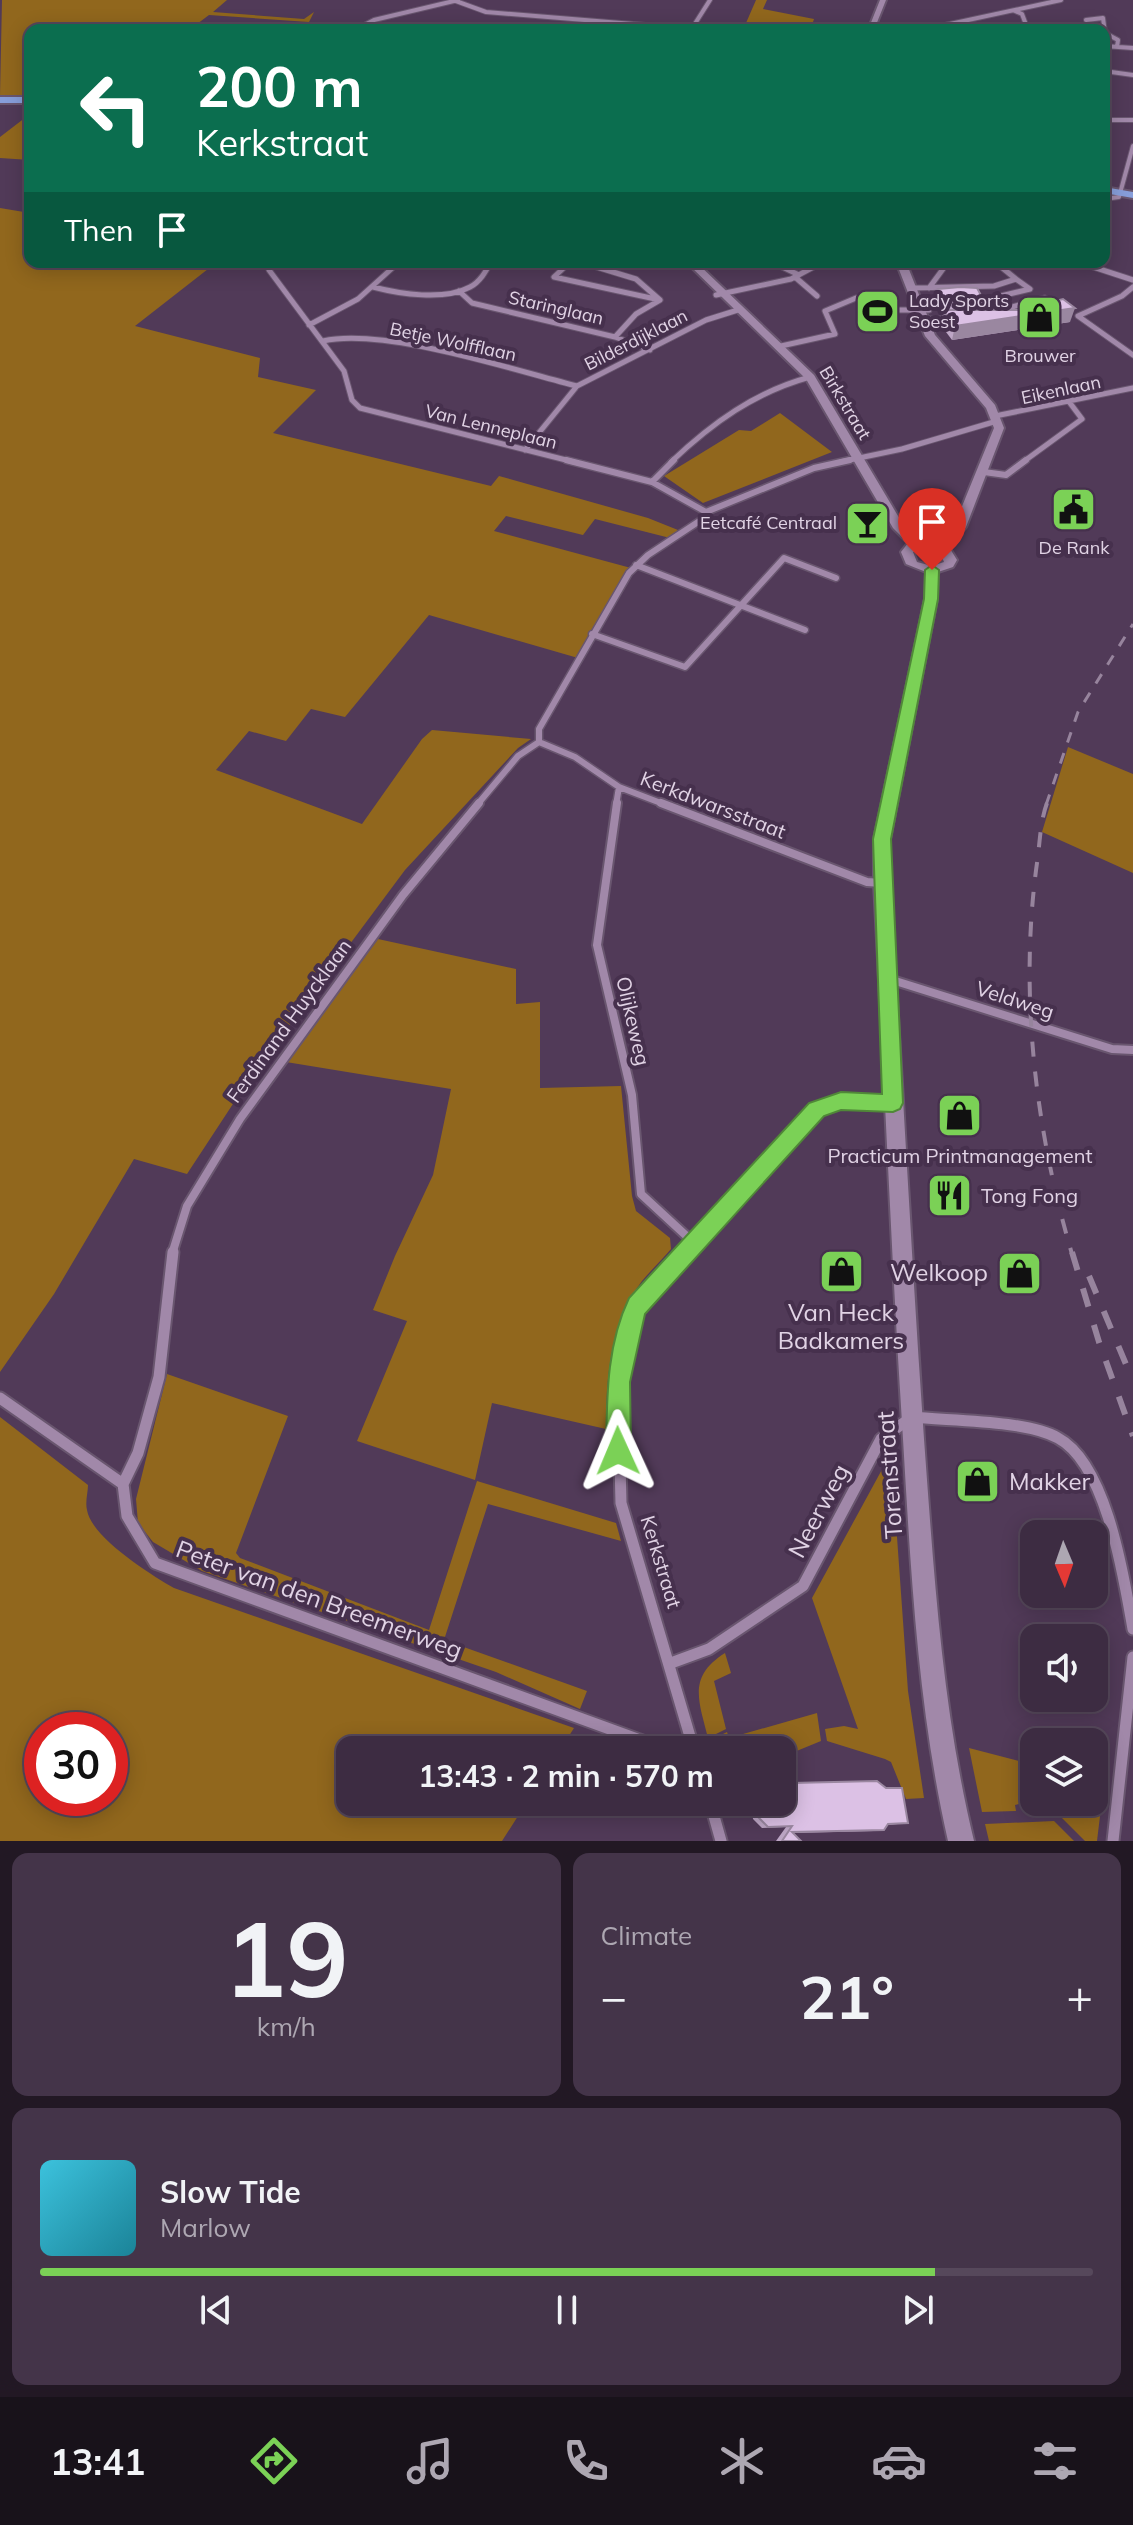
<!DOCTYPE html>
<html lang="en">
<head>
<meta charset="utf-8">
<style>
  body { margin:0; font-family:Mulish,sans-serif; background:#443449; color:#f1f3f6; height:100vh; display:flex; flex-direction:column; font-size:30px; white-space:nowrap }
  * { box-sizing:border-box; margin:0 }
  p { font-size:26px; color:#ada7b2 }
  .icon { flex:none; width:44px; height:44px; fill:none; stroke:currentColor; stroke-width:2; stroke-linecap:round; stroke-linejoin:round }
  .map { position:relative; height:1841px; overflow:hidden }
  .drawer { display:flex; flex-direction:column; gap:12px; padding:12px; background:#221824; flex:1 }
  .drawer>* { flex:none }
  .banner { position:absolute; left:24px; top:24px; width:1086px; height:244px; border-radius:16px; box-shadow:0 4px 20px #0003,0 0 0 2px #56485b; background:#0b6e4f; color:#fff; overflow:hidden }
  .needle { width:52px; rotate:178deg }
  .controls { position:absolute; left:1020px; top:1520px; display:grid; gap:16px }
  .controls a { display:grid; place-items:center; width:88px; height:88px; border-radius:16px; background:#3d2c42; box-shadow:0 4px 20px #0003,0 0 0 2px #56485b; font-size:40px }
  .speed { position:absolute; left:24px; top:1712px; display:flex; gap:16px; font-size:40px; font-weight:700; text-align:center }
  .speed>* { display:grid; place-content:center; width:104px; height:104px; border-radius:50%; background:#3d2c42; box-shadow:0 4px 20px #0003,0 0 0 2px #56485b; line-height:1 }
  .speed .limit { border:12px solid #d22; background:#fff; color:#111 }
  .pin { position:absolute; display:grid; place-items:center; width:68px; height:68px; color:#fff; margin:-82px -34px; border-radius:50% 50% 50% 0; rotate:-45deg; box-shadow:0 0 8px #0007 }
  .pin .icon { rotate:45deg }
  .me { position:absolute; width:88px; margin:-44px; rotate:359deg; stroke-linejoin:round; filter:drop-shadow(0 0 6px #0008) }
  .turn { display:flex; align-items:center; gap:28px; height:168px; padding:0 40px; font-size:36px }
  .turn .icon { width:104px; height:104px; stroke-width:2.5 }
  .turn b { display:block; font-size:56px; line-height:68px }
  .then { display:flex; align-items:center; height:76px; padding:0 40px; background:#0003; gap:16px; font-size:30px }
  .big { font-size:60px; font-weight:700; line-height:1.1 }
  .drawer .card { flex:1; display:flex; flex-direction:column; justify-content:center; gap:12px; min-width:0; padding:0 28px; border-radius:16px; background:#443449 }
  .drawer .dial { align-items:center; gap:0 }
  .dial b { font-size:104px; line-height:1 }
  .song { display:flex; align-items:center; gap:24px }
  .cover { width:96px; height:96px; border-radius:12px; background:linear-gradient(135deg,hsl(190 70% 55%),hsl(190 70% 35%)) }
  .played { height:8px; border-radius:4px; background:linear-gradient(90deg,#7bd156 85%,#56485b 85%) }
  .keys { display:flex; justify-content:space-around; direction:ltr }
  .heat { display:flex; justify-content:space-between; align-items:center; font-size:44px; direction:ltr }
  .drawer .tiles { flex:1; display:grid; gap:12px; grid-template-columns:1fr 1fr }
  .card:last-child { grid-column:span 2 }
  .trip { position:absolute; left:336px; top:1736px; width:460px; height:80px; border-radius:16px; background:#3d2c42; box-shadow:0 4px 20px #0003,0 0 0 2px #56485b; font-weight:700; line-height:80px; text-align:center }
  .tab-bar { display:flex; height:128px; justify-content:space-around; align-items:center; background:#18121a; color:#ada7b2 }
  .tab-bar .icon { width:56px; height:56px }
  .tab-bar .active { color:#7bd156 }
  .tab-bar b { font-size:36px; color:#f1f3f6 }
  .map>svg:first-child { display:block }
</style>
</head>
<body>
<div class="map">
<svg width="1133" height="1841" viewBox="0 0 1133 1841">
  <rect width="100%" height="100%" fill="#513a58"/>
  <path fill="#91671d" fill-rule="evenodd" d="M2,0H227L213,12L304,19L314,12L309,22L209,15L189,30H30V95H0Z
    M756,0H767L763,9L814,19L812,25L860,29L811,30L746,23Z
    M30,114V160L0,158V137Z
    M0,208L30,213V262H217L135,326L260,358L258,377L316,390L273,433L491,486L499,476L648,518L678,530L670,538L595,519L583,535L506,516L494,531L631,568L578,658L429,615L345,717L311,709L286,741L249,731L216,770L362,824L422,739L432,730L531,739L518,748L405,870L248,1081L187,1174L134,1159L54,1294L0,1372Z
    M780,413L832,452L703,503L664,476L739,430L751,431Z
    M1068,747L1133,774V873L1042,832Z
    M378,939L516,969V1004L540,1002V1088L621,1086L632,1196L636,1211L670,1238L671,1249C662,1260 651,1270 642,1281C610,1323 606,1378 606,1429L492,1403L475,1480L357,1441L407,1321L373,1310L395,1256L433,1175L451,1089L286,1062Z
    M167,1374L288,1416L236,1553L240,1558L429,1630L477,1481L616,1523L621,1541L488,1504L444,1640L587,1691L580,1709L496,1672L202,1571L153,1542L138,1523L136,1499Z
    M0,1417L88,1485C88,1492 85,1502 87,1510C91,1537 151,1575 174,1588L574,1728L560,1750H350V1802H527L502,1841H0ZM42,1730H110V1798H42Z
    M891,1453L908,1691L924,1798L906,1799L891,1762L885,1759L827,1741L825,1729L844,1726L858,1729L812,1598Z
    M725,1653L731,1673L714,1681L726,1729L708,1738C699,1701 687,1677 725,1653Z
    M817,1713L821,1741L782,1757V1750H712L709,1741L727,1732L729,1738Z
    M969,1748L1034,1765V1802H1094V1781L1104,1783L1097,1841H1085L1056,1812H1043L1041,1804H1031L1030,1801L1015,1805L1016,1811L982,1812Z
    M1054,1821L1074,1841H989L985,1824Z"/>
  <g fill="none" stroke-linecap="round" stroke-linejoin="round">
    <defs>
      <path id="street-far4" d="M456,1L486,12L707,30
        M1015,11L1022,14L1028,30
        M1086,20L1103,18L1105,33L1118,40L1117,47
        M355,30L374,20L458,0
        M691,30L710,0
        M922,30L1061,0
        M1104,46L1133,48
        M1104,71L1133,75
        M1104,120H1133
        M1104,199L1119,197L1133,146"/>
      <path id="street-far3" d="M270,262L269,270L344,371L352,400L360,408L574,462
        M570,262L554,277L660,300L636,314L615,337
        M580,262L636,279L660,300
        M772,262L799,275
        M995,262L1016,279
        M1078,262L1133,280
        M998,264L1053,262
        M795,277L817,296
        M373,287C400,294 444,301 470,287C480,282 486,271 491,262
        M1133,287L1122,296L1078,316L1133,355
        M911,288L994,286L1016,279L1030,289L984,300L988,308H1008L1045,298L1056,306
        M929,288L943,269L940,262
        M459,291L472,303L615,337L650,350
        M716,295L791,279L823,262
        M923,319H952
        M309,325L358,299L399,262
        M323,341C384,327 513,370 577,386
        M781,346L835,334L825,311L856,298L896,310H929
        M995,416L1133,388
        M525,450L577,386L706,320L741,309
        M671,462C712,423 755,392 810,377
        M840,462L902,449L997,421
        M1023,462L1082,419L1070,403"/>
      <path id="street-far2" d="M566,460L652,482L706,512
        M984,472L1006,475L1026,460
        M652,482L674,460
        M636,565L805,630
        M592,634L685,667L784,558L836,578
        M539,742L575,757L619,787L666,805
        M477,805L518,756L539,742V729L629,573L648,555L701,520L706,512L814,468L850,460
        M616,805L619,787"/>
      <path id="street-far1" d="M617,803L597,945L632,1095L641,1194L693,1242
        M661,803L867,882L882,883
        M889,979L1112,1049L1133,1050
        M172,1254L187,1206L240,1119L403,895L479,803
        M683,1254L816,1110L841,1101L893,1103"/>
      <path id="street" d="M684,1252L637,1306L630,1320L618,1382L621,1503L694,1750
        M0,1398L123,1484L127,1516L155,1563L659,1747L692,1740
        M123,1484L138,1453L159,1377L173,1252
        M671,1663L709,1649L803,1586L881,1439L912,1417C951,1421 1026,1420 1058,1438C1107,1464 1124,1579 1133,1629
        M710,1802L721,1841
        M1113,1841L1133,1657"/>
      <path id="secondary" d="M880,0H886L874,30H868Z
        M686,262H696L814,375L904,526L919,541L940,542L954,526L994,428L986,408L925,336L896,262H906L935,335L995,405L1004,428L966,527L949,547L957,560L953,567L938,572L937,599L890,839V883C902,1068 911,1254 924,1439C934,1574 942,1709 974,1841H948C918,1709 911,1574 903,1439C891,1254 884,1068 874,883V839L925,599L926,572L906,564L901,552L908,543L893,528L806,379ZM924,547L940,552L944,562L932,566L917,562L913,552Z"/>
      <path id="primary" d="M0,97H30V103H0Z
        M1104,187L1133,192V198L1104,193Z"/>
    </defs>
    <use href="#street-far4" stroke="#69566f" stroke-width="6"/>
    <use href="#street-far3" stroke="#69566f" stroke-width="7"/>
    <use href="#street-far2" stroke="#69566f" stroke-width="9"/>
    <use href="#street-far1" stroke="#69566f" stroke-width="12"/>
    <use href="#street" stroke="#69566f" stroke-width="15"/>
    <use href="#secondary" stroke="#69566f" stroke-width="4"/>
    <use href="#primary" stroke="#69566f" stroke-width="4"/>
    <use href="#street-far4" stroke="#a188a9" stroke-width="4"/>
    <use href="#street-far3" stroke="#a188a9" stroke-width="5"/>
    <use href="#street-far2" stroke="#a188a9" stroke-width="6"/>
    <use href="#street-far1" stroke="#a188a9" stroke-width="8"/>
    <use href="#street" stroke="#a188a9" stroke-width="11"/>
    <use href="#secondary" fill="#a188a9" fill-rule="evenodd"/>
    <use href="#primary" fill="#879eda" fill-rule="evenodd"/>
    <path stroke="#97849d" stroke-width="3" stroke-dasharray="11 11" stroke-linecap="butt" d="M1046,805L1078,712L1133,624"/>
    <path stroke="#97849d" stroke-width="4" stroke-dasharray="15 15" stroke-linecap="butt" d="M1047,803C1040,822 1040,843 1037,863C1019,992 1035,1129 1072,1254"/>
    <path stroke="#97849d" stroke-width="6" stroke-dasharray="19 19" stroke-linecap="butt" d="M1072,1252L1099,1342L1133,1436
      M1089,1276L1133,1381"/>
  </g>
  <path fill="#bda6c5" d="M938,289L983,299L980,310L1070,322L952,340L940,324L943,313H940L935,303Z
    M792,1783L908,1823L887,1825L884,1830L874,1831L793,1833L801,1841H776L786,1827L762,1828L753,1819L751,1803L782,1802L786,1790V1786Z"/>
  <path fill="#9a87a0" d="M1075,308L1070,322L952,340L955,326Z"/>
  <path fill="#dcc1e5" stroke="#9a87a0" stroke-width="2" d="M960,287L977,288L983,299H943L938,289Z
    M1063,299L1075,308L955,326L943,310H1020Z
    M877,1781L886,1788H902L908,1823L888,1824L884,1830L792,1832L801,1841H782L792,1826L768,1827L758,1817L757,1802H782V1790L793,1789L792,1783Z"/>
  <path fill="#7bd156" stroke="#508838" stroke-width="2" d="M932,565L939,570L938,599L891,839L903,1103L900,1109L893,1112L841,1110L824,1116L645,1314L630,1382L631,1451L627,1460L618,1463L610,1460L606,1451C607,1399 606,1346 629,1298L809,1103L841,1092L882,1094L873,839L924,599L925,570Z"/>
  <defs>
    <symbol id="stadium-square" viewBox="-11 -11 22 22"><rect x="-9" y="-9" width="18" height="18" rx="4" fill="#7bd156" stroke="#46304d"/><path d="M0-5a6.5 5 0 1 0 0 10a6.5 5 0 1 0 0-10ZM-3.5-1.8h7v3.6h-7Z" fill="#111"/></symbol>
    <symbol id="shop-square" viewBox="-11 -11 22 22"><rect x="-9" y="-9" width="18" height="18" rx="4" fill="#7bd156" stroke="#46304d"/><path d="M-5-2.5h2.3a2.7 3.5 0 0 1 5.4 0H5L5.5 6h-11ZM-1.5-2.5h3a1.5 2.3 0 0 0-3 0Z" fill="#111"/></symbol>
    <symbol id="civic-square" viewBox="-11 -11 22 22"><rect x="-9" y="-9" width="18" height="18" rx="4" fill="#7bd156" stroke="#46304d"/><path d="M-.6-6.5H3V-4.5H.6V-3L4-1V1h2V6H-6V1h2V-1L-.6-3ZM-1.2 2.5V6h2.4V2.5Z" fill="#111"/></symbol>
    <symbol id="bar-square" viewBox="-11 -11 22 22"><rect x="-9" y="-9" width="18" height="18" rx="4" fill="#7bd156" stroke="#46304d"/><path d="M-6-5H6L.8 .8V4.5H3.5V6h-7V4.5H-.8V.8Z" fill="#111"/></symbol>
    <symbol id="restaurant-square" viewBox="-11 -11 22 22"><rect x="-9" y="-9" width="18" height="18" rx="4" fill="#7bd156" stroke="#46304d"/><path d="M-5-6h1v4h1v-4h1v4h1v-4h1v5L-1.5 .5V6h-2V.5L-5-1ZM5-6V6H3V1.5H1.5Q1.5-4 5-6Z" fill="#111"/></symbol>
  </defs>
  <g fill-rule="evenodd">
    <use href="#stadium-square" x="852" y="286" width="51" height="51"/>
    <use href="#shop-square" x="1014" y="292" width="51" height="51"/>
    <use href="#civic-square" x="1048" y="484" width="51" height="51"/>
    <use href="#bar-square" x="842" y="498" width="51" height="51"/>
    <use href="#shop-square" x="934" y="1090" width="51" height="51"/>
    <use href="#restaurant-square" x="924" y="1170" width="51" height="51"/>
    <use href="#shop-square" x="816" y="1246" width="51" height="51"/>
    <use href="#shop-square" x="994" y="1248" width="51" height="51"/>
    <use href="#shop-square" x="952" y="1456" width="51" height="51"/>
  </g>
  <g text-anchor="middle" stroke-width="8" stroke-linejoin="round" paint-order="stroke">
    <g font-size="18" fill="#e1d3e5" stroke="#46304d">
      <text x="909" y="307" text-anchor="start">Lady Sports<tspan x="909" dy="21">Soest</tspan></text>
      <text x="1040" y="362">Brouwer</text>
      <text x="837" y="529" text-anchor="end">Eetcafé Centraal</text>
      <text x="1074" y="554">De Rank</text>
    </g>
    <g font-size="18" fill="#e1d3e5" stroke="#46304d">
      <text transform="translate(556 308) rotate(13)" y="6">Staringlaan</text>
      <text transform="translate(636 340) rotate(-27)" y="6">Bilderdijklaan</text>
      <text transform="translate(453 342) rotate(12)" y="6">Betje Wolfflaan</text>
      <text transform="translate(1061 390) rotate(-12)" y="6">Eikenlaan</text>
      <text transform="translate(845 403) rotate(59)" y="6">Birkstraat</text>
      <text transform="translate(491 427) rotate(14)" y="6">Van Lenneplaan</text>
    </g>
    <g font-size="20" fill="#e1d3e5" stroke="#46304d">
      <text transform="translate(713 805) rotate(21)" y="7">Kerkdwarsstraat</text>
      <text transform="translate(1015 1000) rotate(18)" y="7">Veldweg</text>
      <text transform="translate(289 1021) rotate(-54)" y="7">Ferdinand Huycklaan</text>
      <text transform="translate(633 1021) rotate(77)" y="7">Olijkeweg</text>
      <text transform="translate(661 1562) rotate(73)" y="7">Kerkstraat</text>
    </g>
    <g font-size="20" fill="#e1d3e5" stroke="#46304d">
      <text x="960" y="1163">Practicum Printmanagement</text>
      <text x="981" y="1203" text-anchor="start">Tong Fong</text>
    </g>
    <g font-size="24" fill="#e1d3e5" stroke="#46304d" text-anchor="end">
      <text x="988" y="1281">Welkoop</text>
      <text x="841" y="1321" text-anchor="middle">Van Heck<tspan x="841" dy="28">Badkamers</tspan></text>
      <text x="1009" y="1490" text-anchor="start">Makker</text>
    </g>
    <g font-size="24" fill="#e1d3e5" stroke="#46304d">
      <text transform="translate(890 1475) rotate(-94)" y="8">Torenstraat</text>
      <text transform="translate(819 1511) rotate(-62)" y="8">Neerweg</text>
      <text transform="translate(319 1600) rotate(20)" y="8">Peter van den Breemerweg</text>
    </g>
  </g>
</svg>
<div class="controls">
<a><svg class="needle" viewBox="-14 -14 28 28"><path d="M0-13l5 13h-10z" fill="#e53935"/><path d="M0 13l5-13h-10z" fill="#ada7b2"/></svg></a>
<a><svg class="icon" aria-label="sound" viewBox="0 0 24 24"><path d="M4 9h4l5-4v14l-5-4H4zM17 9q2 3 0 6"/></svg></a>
<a><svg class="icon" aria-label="layers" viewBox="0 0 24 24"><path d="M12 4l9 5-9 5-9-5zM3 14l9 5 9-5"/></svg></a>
</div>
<div class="speed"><div class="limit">30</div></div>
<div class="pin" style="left:932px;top:570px;background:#d93025"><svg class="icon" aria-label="arrive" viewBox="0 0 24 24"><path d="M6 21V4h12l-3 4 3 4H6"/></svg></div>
<svg class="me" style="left:618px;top:1451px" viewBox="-20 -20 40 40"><path d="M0-17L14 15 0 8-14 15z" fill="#7bd156" stroke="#fff" stroke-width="4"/></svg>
<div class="trip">13:43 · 2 min · 570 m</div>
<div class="banner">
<div class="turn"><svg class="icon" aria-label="left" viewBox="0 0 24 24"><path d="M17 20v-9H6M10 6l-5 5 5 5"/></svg><div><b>200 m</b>Kerkstraat</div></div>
<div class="then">Then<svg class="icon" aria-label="arrive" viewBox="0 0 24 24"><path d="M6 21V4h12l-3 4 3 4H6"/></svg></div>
</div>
</div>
<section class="drawer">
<div class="tiles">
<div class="card dial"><b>19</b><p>km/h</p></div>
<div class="card"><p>Climate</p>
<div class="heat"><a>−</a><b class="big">21°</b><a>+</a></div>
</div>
<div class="card">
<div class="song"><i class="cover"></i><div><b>Slow Tide</b><p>Marlow</p></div></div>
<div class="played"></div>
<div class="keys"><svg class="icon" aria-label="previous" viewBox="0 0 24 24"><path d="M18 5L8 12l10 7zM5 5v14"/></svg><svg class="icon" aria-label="pause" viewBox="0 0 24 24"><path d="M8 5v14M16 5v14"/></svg><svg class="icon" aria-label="next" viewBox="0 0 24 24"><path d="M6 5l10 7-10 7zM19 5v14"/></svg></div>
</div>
</div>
</section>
<nav class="tab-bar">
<b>13:41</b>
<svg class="icon active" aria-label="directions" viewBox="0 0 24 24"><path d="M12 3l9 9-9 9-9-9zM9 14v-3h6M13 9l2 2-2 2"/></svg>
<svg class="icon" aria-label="music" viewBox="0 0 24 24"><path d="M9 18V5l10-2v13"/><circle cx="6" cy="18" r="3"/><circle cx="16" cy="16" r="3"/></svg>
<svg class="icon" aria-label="phone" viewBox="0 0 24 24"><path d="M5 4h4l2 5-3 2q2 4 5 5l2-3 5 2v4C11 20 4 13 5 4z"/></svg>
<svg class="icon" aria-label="climate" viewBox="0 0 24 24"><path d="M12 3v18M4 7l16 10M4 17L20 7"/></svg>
<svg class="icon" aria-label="car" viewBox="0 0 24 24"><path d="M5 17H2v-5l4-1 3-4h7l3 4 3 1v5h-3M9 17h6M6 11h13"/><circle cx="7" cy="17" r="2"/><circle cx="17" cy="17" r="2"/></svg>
<svg class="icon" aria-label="filters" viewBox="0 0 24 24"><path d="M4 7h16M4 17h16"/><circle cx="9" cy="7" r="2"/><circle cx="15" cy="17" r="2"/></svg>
</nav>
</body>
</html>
